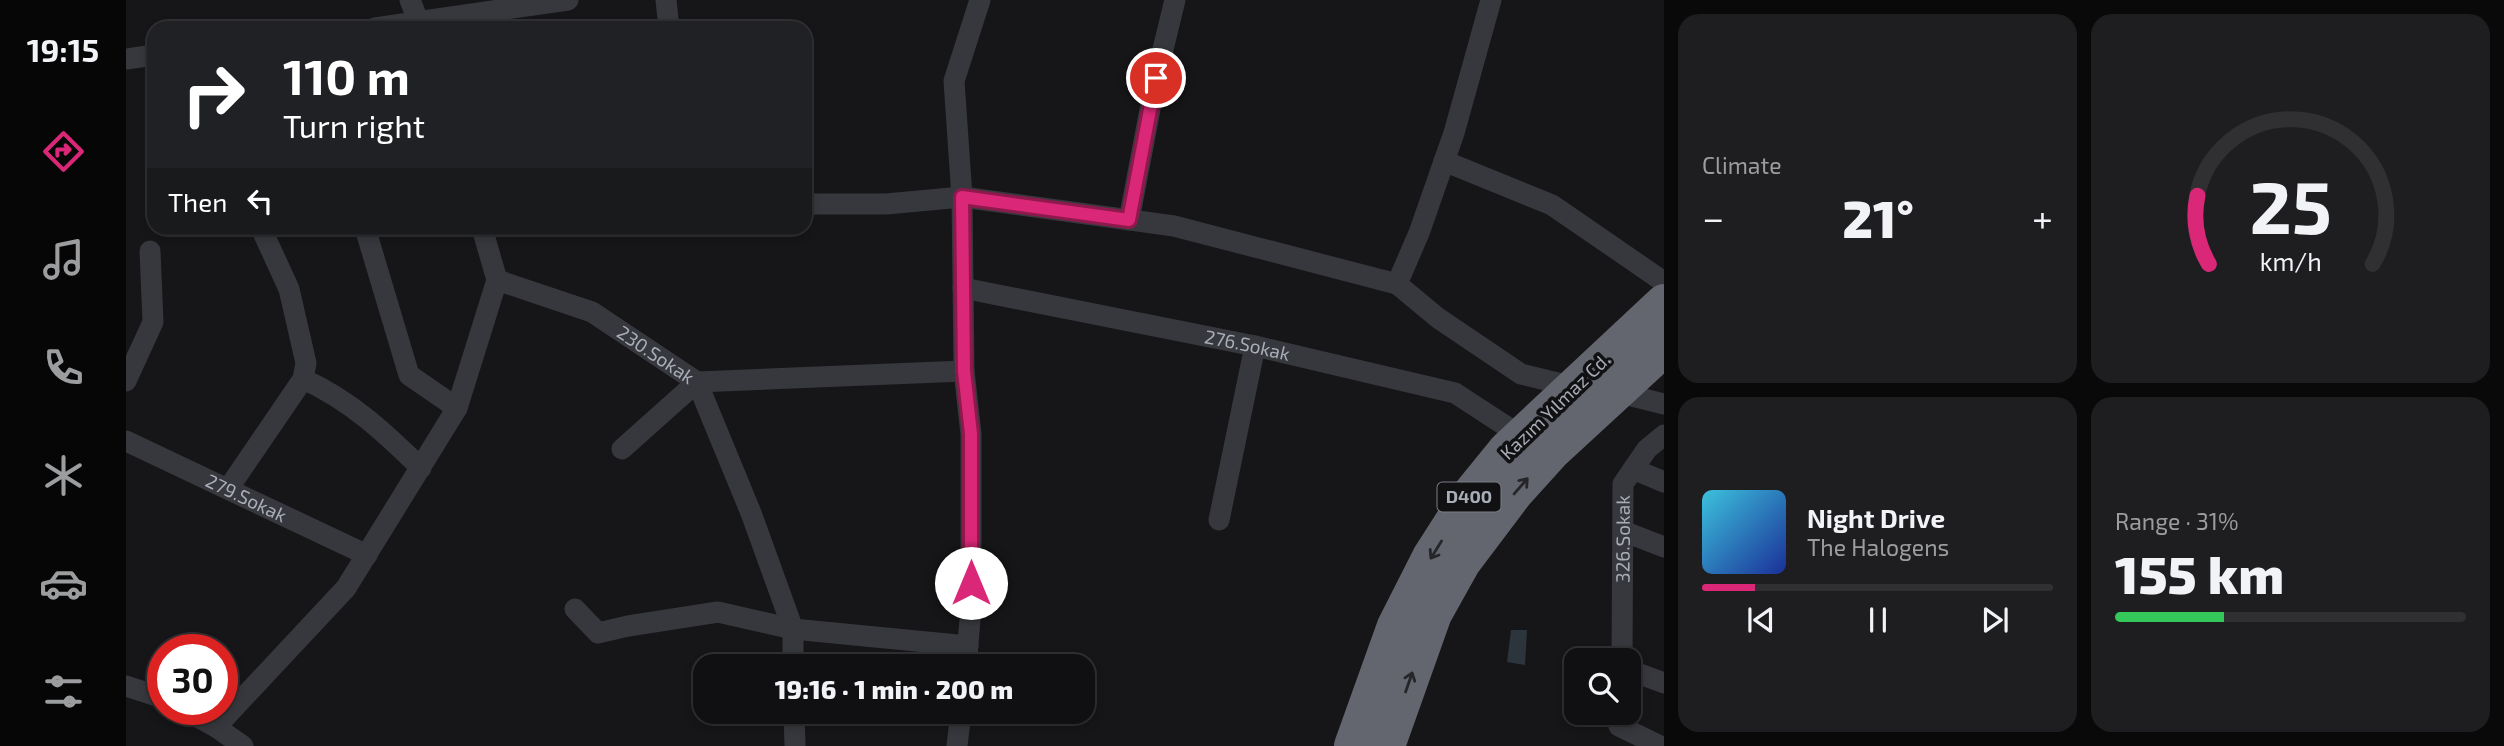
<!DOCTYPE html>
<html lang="en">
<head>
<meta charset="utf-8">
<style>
  body { margin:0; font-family:"Exo 2",sans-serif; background:#1e1e20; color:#f1f3f6; height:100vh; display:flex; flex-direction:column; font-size:26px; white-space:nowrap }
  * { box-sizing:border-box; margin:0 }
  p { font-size:23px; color:#9c9d9f }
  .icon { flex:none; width:38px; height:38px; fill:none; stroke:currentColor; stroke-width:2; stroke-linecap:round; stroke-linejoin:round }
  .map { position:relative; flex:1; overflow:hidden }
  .details { display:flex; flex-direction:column; gap:14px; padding:14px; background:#09090a; width:840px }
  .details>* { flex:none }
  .banner { position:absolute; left:21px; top:21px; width:665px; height:214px; border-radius:21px; box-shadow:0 4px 10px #0003,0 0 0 2px #303032; background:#202124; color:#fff; overflow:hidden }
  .buttons { position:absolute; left:1438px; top:648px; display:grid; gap:14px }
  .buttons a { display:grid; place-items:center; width:77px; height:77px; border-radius:14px; background:#101012; box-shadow:0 4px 10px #0003,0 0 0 2px #303032; font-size:35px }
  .speed { position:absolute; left:21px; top:634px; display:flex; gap:14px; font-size:35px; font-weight:700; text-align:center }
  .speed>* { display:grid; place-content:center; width:91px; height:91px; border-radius:50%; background:#101012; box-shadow:0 4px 10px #0003,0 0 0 2px #303032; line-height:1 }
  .speed .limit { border:10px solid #d22; background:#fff; color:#111 }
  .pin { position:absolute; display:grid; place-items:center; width:60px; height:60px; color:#fff; margin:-30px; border:4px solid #fff; border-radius:50%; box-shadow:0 2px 7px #0007 }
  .me { position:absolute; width:77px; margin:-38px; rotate:0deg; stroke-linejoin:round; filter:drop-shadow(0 0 5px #0008) }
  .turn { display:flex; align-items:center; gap:24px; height:147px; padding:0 21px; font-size:32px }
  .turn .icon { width:91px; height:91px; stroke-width:2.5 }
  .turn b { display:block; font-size:49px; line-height:60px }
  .then { display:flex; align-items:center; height:66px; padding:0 21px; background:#0003; gap:14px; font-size:26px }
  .big { font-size:52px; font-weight:800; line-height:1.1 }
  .details .card { flex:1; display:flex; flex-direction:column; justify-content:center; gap:10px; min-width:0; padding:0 24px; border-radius:21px; background:#1e1e20 }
  .details .dial { align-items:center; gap:0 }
  .dial svg { height:182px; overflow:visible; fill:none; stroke:#303032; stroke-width:7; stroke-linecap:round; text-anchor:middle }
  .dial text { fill:#f1f3f6; stroke:none }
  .song { display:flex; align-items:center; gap:21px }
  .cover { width:84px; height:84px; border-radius:10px; background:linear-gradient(135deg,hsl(190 70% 55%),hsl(230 70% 35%)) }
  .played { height:7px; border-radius:4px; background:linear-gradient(90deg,#db2777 15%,#303032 15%) }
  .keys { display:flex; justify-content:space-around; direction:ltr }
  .heat { display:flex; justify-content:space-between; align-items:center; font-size:38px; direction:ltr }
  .charge { height:10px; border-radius:5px; background:linear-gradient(90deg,#34c759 31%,#303032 0) }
  .details .tiles { flex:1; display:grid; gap:14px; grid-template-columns:repeat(2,1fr) }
  .trip { position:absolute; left:567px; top:654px; width:402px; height:70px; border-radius:21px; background:#101012; box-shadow:0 4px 10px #0003,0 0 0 2px #303032; font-weight:800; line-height:70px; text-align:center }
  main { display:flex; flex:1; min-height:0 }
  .dock { display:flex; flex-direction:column; width:126px; justify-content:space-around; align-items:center; background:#060607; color:#9c9d9f }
  .dock .icon { width:49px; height:49px }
  .dock .active { color:#db2777 }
  .dock b { font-size:32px; color:#f1f3f6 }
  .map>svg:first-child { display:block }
</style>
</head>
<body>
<main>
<nav class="dock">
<b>19:15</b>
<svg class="icon active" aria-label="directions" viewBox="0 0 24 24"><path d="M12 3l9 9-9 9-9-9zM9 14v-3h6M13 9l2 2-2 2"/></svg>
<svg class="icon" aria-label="music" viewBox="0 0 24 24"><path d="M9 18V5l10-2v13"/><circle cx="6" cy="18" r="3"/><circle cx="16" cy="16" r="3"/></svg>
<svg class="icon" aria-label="phone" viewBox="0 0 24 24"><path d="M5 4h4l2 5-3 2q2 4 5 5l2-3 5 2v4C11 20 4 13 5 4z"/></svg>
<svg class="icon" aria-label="climate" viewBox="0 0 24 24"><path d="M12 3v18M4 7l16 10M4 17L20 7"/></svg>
<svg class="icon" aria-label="car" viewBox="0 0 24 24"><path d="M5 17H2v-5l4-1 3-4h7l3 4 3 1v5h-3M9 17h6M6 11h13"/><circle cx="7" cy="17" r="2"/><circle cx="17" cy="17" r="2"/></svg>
<svg class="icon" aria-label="filters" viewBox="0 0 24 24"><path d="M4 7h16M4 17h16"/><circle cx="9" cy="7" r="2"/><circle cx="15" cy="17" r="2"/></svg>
</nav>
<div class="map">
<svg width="1538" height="746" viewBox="0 0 1538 746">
  <rect width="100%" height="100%" fill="#161618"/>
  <path fill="#2c353c" d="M1385,630H1401L1399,665L1381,662Z"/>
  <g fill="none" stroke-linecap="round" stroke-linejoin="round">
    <g stroke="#37383d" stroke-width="21">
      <path d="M284,0L295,28"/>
      <path d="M540,0L543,28"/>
      <path d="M249,28L442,0"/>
      <path d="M0,59L28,55"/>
      <path d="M1318,161L1426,205L1538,282"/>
      <path d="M679,204H760L836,197L1048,226L1271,284L1312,318L1395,374L1448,387"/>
      <path d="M1003,220L1030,78L1049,0"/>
      <path d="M239,228L283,375L331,408"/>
      <path id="s1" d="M356,228L371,280L466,312L571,382L625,513L667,629L842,646"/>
      <path d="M1271,284L1293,233L1328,133L1365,0"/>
      <path id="s2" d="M837,288L1129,346L1329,393L1395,436"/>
      <path d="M177,379C224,400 258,432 295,468"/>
      <path d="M0,381L27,322L24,251"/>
      <path d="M1490,392L1538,404"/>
      <path id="s3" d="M0,441L241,555"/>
      <path d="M496,449L571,382L838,371"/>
      <path d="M1507,469L1538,482"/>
      <path d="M102,489L177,379L180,363L163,289L135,228"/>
      <path d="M1093,520L1129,346"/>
      <path d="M1497,531L1538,547"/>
      <path d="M449,609L472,633L502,626L592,612L667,629V667"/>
      <path id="s4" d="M1496,660L1497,484L1521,449L1538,435"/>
      <path d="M840,667L845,608V434L838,371L836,197L828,81L854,0"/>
      <path d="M1503,670L1538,683"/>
      <path d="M0,686L37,698"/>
      <path d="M57,709L90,727L117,746"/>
      <path d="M668,712L669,746"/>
      <path d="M1493,726L1534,746"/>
      <path d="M90,727L220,588L331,408L371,280"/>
      <path d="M831,746L835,712"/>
    </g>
    <path stroke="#63666e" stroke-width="38" d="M1227,746L1270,626L1305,557L1346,493L1381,450L1538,303
      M1260,746L1307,614L1336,562L1388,493L1426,451L1538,348"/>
  </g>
  <defs><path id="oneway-shaft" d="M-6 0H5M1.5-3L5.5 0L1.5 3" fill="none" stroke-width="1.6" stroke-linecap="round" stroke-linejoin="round" transform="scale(1.75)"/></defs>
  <g stroke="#26262a">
    <use href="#oneway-shaft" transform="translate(1395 486) rotate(-49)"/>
    <use href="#oneway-shaft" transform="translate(1310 550) rotate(122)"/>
    <use href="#oneway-shaft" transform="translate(1283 682) rotate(-71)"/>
  </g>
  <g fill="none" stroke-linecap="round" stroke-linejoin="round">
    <defs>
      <path id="route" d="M845,583V434L838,371L836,197L1003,220L1030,78"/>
    </defs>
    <use href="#route" stroke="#8e194d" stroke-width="18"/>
    <use href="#route" stroke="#db2777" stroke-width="12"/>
  </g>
  <g text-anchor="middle" stroke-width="7" stroke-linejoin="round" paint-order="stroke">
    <rect fill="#111113" stroke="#7b7e86" stroke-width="2" x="1311.5" y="482.5" width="63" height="29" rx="5"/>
    <g font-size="18" font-weight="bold" fill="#a8adb8">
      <text x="1343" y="503">D400</text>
    </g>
    <g font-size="19" fill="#a8adb8" stroke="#111113">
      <text dy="7" stroke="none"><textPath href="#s2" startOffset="290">276.Sokak</textPath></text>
      <text dy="7" stroke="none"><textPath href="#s1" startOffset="231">230.Sokak</textPath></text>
      <text transform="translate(1429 406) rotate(-44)" y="7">Kazım Yılmaz Cd.</text>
      <text dy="7" stroke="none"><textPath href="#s3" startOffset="133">279.Sokak</textPath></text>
      <text dy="7" stroke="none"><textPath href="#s4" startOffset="121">326.Sokak</textPath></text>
    </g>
  </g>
</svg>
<div class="buttons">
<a><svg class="icon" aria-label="search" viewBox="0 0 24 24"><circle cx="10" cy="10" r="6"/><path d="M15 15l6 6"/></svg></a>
</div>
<div class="speed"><div class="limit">30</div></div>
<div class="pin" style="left:1030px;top:78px;background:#d93025"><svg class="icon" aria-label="arrive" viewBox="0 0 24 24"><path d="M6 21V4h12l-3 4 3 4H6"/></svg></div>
<svg class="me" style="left:845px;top:583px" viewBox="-20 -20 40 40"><circle r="19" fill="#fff"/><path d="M0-13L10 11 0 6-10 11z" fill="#db2777"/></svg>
<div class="trip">19:16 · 1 min · 200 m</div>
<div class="banner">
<div class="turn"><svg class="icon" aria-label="right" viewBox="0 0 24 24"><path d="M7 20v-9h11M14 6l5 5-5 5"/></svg><div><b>110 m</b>Turn right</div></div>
<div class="then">Then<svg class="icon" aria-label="left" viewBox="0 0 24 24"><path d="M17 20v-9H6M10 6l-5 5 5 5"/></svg></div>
</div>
</div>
<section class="details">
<div class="tiles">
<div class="card"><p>Climate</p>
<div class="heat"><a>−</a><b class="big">21°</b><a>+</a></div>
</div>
<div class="card dial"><svg viewBox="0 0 100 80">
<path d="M14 69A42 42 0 1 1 86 69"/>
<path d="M14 69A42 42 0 0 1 9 39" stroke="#db2777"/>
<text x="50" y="56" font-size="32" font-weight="700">25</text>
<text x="50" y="72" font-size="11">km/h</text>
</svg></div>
<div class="card">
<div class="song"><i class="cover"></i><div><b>Night Drive</b><p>The Halogens</p></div></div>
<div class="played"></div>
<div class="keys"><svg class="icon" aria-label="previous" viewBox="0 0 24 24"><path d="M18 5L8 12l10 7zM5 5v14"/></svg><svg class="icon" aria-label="pause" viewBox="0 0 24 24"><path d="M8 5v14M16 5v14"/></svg><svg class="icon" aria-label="next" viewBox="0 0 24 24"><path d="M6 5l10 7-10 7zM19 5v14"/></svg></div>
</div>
<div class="card"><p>Range · 31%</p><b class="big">155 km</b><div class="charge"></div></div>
</div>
</section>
</main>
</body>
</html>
